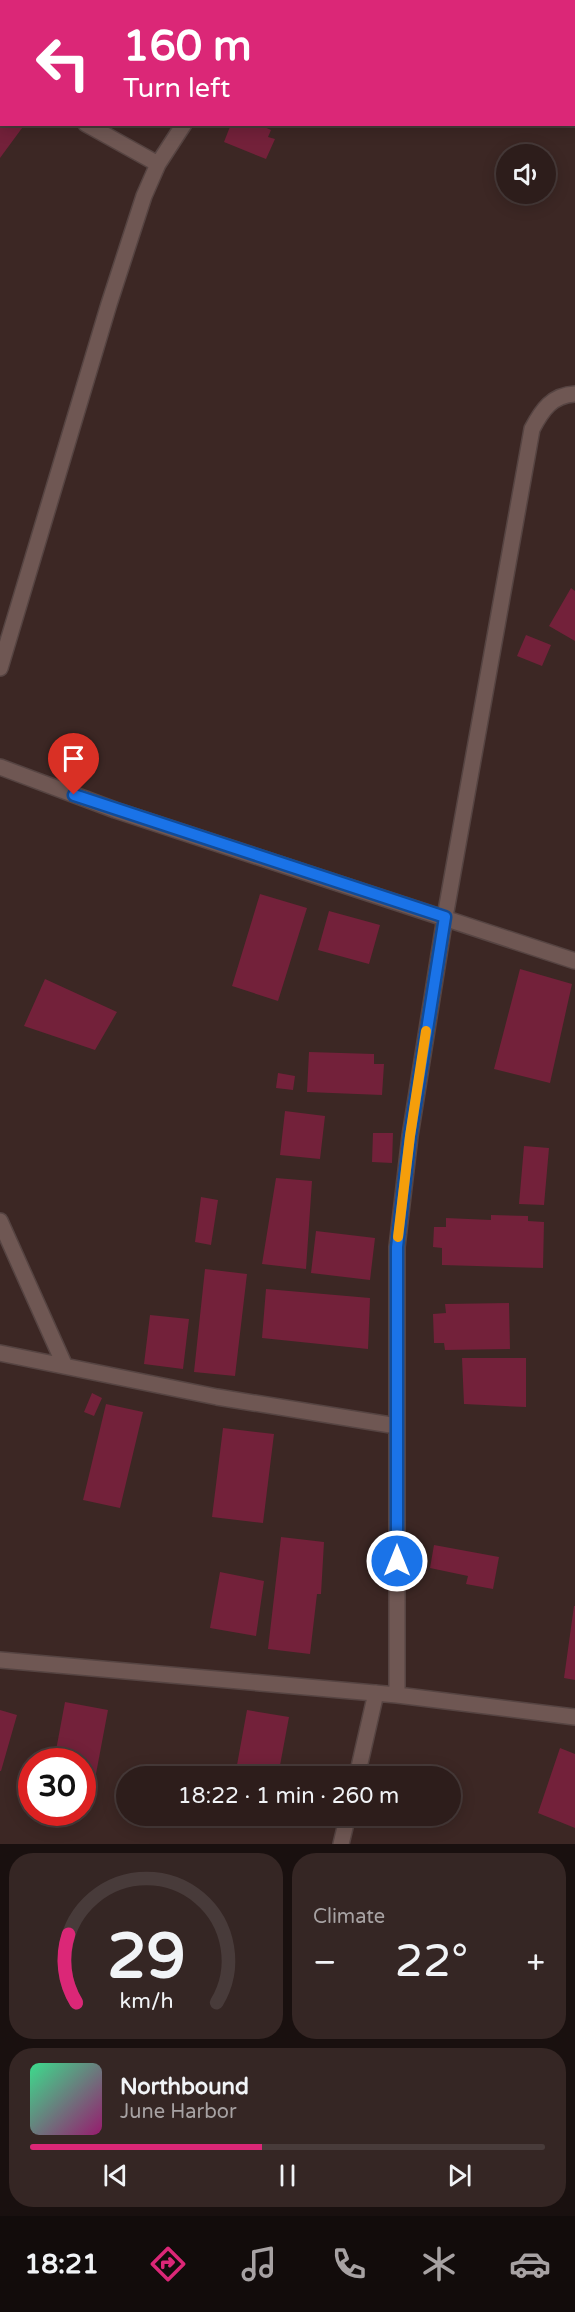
<!DOCTYPE html>
<html lang="en">
<head>
<meta charset="utf-8">
<style>
  body { margin:0; font-family:"Varela Round",sans-serif; background:#352624; color:#f1f3f6; height:100vh; display:flex; flex-direction:column; font-size:22px; white-space:nowrap }
  * { box-sizing:border-box; margin:0 }
  p { font-size:20px; color:#a7a2a3 }
  .icon { flex:none; width:33px; height:33px; fill:none; stroke:currentColor; stroke-width:2; stroke-linecap:round; stroke-linejoin:round }
  .map { position:relative; height:1844px; overflow:hidden }
  .sheet { display:flex; flex-direction:column; gap:9px; padding:9px; background:#19100f; flex:1 }
  .sheet>* { flex:none }
  .guide { position:absolute; left:0px; top:0px; width:576px; height:126px; box-shadow:0 3px 15px #0003,0 0 0 2px #483b3a; background:#db2777; color:#fff; overflow:hidden }
  .buttons { position:absolute; left:496px; top:144px; display:grid; gap:12px }
  .buttons a { display:grid; place-items:center; width:60px; height:60px; border-radius:50%; background:#2d1d1b; box-shadow:0 3px 15px #0003,0 0 0 2px #483b3a; font-size:30px }
  .speed { position:absolute; left:18px; top:1748px; display:flex; gap:12px; font-size:30px; font-weight:700; text-align:center }
  .speed>* { display:grid; place-content:center; width:78px; height:78px; border-radius:50%; background:#2d1d1b; box-shadow:0 3px 15px #0003,0 0 0 2px #483b3a; line-height:1 }
  .speed .limit { border:9px solid #d22; background:#fff; color:#111 }
  .pin { position:absolute; display:grid; place-items:center; width:51px; height:51px; color:#fff; margin:-62px -26px; border-radius:50% 50% 50% 0; rotate:-45deg; box-shadow:0 0 6px #0007 }
  .pin .icon { rotate:45deg }
  .me { position:absolute; width:66px; margin:-33px; rotate:0deg; stroke-linejoin:round; filter:drop-shadow(0 0 4px #0008) }
  .turn { display:flex; align-items:center; gap:21px; height:126px; padding:0 24px; font-size:27px }
  .turn .icon { width:78px; height:78px; stroke-width:2.5 }
  .turn b { display:block; font-size:42px; line-height:51px }
  .big { font-size:45px; font-weight:600; line-height:1.1 }
  .sheet .widget { flex:1; display:flex; flex-direction:column; justify-content:center; gap:9px; min-width:0; padding:0 21px; border-radius:24px; background:#352624 }
  .sheet .dial { align-items:center; gap:0 }
  .dial svg { height:156px; overflow:visible; fill:none; stroke:#483b3a; stroke-width:7; stroke-linecap:round; text-anchor:middle }
  .dial text { fill:#f1f3f6; stroke:none }
  .song { display:flex; align-items:center; gap:18px }
  .cover { width:72px; height:72px; border-radius:9px; background:linear-gradient(135deg,hsl(150 70% 55%),hsl(320 70% 35%)) }
  .played { height:6px; border-radius:3px; background:linear-gradient(90deg,#db2777 45%,#483b3a 45%) }
  .keys { display:flex; justify-content:space-around; direction:ltr }
  .heat { display:flex; justify-content:space-between; align-items:center; font-size:33px; direction:ltr }
  .sheet .tiles { flex:1; display:grid; gap:9px; grid-template-columns:1fr 1fr }
  .widget:last-child { grid-column:span 2 }
  .trip { position:absolute; left:116px; top:1766px; width:345px; height:60px; border-radius:30px; background:#2d1d1b; box-shadow:0 3px 15px #0003,0 0 0 2px #483b3a; font-weight:600; line-height:60px; text-align:center }
  .tab-bar { display:flex; height:96px; justify-content:space-around; align-items:center; background:#120c0b; color:#a7a2a3 }
  .tab-bar .icon { width:42px; height:42px }
  .tab-bar .current { color:#db2777 }
  .tab-bar b { font-size:27px; color:#f1f3f6 }
  .map>svg:first-child { display:block }
</style>
</head>
<body>
<div class="map">
<svg width="575" height="1844" viewBox="0 0 575 1844">
  <rect width="100%" height="100%" fill="#3c2724"/>
  <path fill="#73213a" d="M0,124H25L0,158Z
    M231,124H258L271,130L268,137L275,139L266,159L224,142Z
    M571,588L575,591V641L549,626Z
    M526,635L551,645L542,666L517,656Z
    M260,894L307,908L278,1001L232,986Z
    M329,911L380,925L369,964L318,950Z
    M520,969L572,984L550,1083L494,1069Z
    M45,979L117,1012L95,1050L24,1026Z
    M309,1052L374,1054V1064H384L382,1095L307,1092Z
    M278,1073L295,1076L293,1090L276,1088Z
    M285,1111L325,1116L320,1159L280,1155Z
    M373,1133H393L392,1163L372,1162Z
    M524,1146L549,1148L544,1205L519,1204Z
    M276,1178L312,1181L306,1269L262,1264Z
    M201,1197L218,1200L211,1245L195,1242Z
    M491,1215L528,1216V1221L544,1222L543,1268L442,1265V1248L433,1247L434,1227H446V1218L491,1220Z
    M316,1231L375,1238L370,1280L311,1273Z
    M205,1269L247,1274L235,1376L194,1372Z
    M266,1289L370,1298L368,1349L262,1338Z
    M509,1303L510,1349L445,1350L444,1343H434L433,1314L446,1313L445,1304Z
    M150,1315L189,1319L183,1369L144,1364Z
    M462,1358H526V1407L464,1404Z
    M92,1393L102,1398L94,1416L84,1412Z
    M106,1404L143,1412L120,1508L83,1500Z
    M223,1428L274,1434L263,1523L212,1517Z
    M281,1537L324,1542L321,1594H317L310,1654L268,1649Z
    M434,1545L499,1557L493,1589L466,1584L468,1576L430,1568Z
    M220,1572L264,1581L256,1636L210,1628Z
    M574,1606H575V1680L564,1678Z
    M65,1702L108,1710L89,1811L82,1810V1761H54Z
    M0,1710L17,1715L1,1771H0Z
    M247,1710L289,1717L278,1776H235Z
    M560,1748L575,1754V1828L538,1813Z
    M248,1815H271L270,1820Z"/>
  <g fill="none" stroke-linecap="round" stroke-linejoin="round">
    <defs>
      <path id="minor" d="M399,2L403,0
        M0,64L2,66
        M86,124L158,164
        M0,668L109,304L144,196L158,164L184,124
        M0,767L115,810L575,961
        M0,1221L64,1364
        M0,1353L217,1397L397,1426
        M0,1660L397,1695L575,1717
        M397,1695V1247L410,1136L445,917L532,429C542,410 552,395 575,394
        M357,1776L376,1693
        M341,1844L348,1815"/>
    </defs>
    <use href="#minor" stroke="#564442" stroke-width="18"/>
    <use href="#minor" stroke="#6f5753" stroke-width="15"/>
  </g>
  <g fill="none" stroke-linecap="round" stroke-linejoin="round">
    <defs>
      <path id="route" d="M74,795L445,917L410,1136L397,1247V1561"/>
    </defs>
    <use href="#route" stroke="#114b97" stroke-width="15"/>
    <use href="#route" stroke="#1a73e8" stroke-width="10"/>
    <path stroke="#f59e0b" stroke-width="10" d="M398,1237L410,1136L426,1031"/>
  </g>
</svg>
<div class="buttons">
<a><svg class="icon" aria-label="sound" viewBox="0 0 24 24"><path d="M4 9h4l5-4v14l-5-4H4zM17 9q2 3 0 6"/></svg></a>
</div>
<div class="speed"><div class="limit">30</div></div>
<div class="pin" style="left:74px;top:795px;background:#d93025"><svg class="icon" aria-label="arrive" viewBox="0 0 24 24"><path d="M6 21V4h12l-3 4 3 4H6"/></svg></div>
<svg class="me" style="left:397px;top:1561px" viewBox="-20 -20 40 40"><circle r="17" fill="#1a73e8" stroke="#fff" stroke-width="3"/><path d="M0-11L8 9 0 5-8 9z" fill="#fff"/></svg>
<div class="trip">18:22 · 1 min · 260 m</div>
<div class="guide">
<div class="turn"><svg class="icon" aria-label="left" viewBox="0 0 24 24"><path d="M17 20v-9H6M10 6l-5 5 5 5"/></svg><div><b>160 m</b>Turn left</div></div>
</div>
</div>
<section class="sheet">
<div class="tiles">
<div class="widget dial"><svg viewBox="0 0 100 80">
<path d="M14 69A42 42 0 1 1 86 69"/>
<path d="M14 69A42 42 0 0 1 10 34" stroke="#db2777"/>
<text x="50" y="56" font-size="32" font-weight="700">29</text>
<text x="50" y="72" font-size="11">km/h</text>
</svg></div>
<div class="widget"><p>Climate</p>
<div class="heat"><a>−</a><b class="big">22°</b><a>+</a></div>
</div>
<div class="widget">
<div class="song"><i class="cover"></i><div><b>Northbound</b><p>June Harbor</p></div></div>
<div class="played"></div>
<div class="keys"><svg class="icon" aria-label="previous" viewBox="0 0 24 24"><path d="M18 5L8 12l10 7zM5 5v14"/></svg><svg class="icon" aria-label="pause" viewBox="0 0 24 24"><path d="M8 5v14M16 5v14"/></svg><svg class="icon" aria-label="next" viewBox="0 0 24 24"><path d="M6 5l10 7-10 7zM19 5v14"/></svg></div>
</div>
</div>
</section>
<nav class="tab-bar">
<b>18:21</b>
<svg class="icon current" aria-label="directions" viewBox="0 0 24 24"><path d="M12 3l9 9-9 9-9-9zM9 14v-3h6M13 9l2 2-2 2"/></svg>
<svg class="icon" aria-label="music" viewBox="0 0 24 24"><path d="M9 18V5l10-2v13"/><circle cx="6" cy="18" r="3"/><circle cx="16" cy="16" r="3"/></svg>
<svg class="icon" aria-label="phone" viewBox="0 0 24 24"><path d="M5 4h4l2 5-3 2q2 4 5 5l2-3 5 2v4C11 20 4 13 5 4z"/></svg>
<svg class="icon" aria-label="climate" viewBox="0 0 24 24"><path d="M12 3v18M4 7l16 10M4 17L20 7"/></svg>
<svg class="icon" aria-label="car" viewBox="0 0 24 24"><path d="M5 17H2v-5l4-1 3-4h7l3 4 3 1v5h-3M9 17h6M6 11h13"/><circle cx="7" cy="17" r="2"/><circle cx="17" cy="17" r="2"/></svg>
</nav>
</body>
</html>
